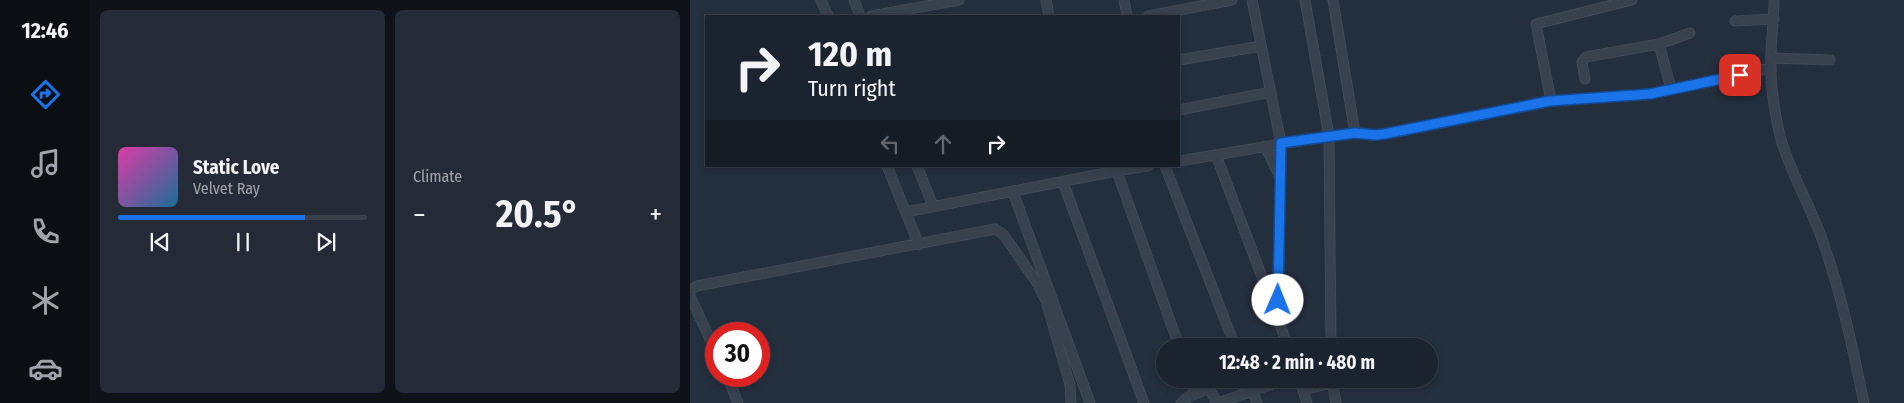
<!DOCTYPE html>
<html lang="en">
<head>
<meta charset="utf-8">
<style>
  body { margin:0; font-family:"Fira Sans Condensed",sans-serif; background:#242b36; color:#f1f3f6; height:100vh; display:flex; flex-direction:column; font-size:19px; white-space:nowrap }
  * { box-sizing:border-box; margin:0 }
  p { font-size:16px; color:#a0a4aa }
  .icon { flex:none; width:28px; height:28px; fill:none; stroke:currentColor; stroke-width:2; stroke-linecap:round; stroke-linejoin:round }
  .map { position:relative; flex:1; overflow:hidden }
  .panel { display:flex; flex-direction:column; gap:10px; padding:10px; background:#0f1319; width:600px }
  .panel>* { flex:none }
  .top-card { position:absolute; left:15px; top:15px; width:475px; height:152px; border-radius:0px; box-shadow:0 2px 8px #0003,0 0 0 1px #39404a; background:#1b232e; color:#f1f3f6; overflow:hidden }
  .speed { position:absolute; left:15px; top:322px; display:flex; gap:10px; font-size:25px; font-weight:700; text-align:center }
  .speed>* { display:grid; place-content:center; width:65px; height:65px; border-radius:50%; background:#1b232e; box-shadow:0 2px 8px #0003,0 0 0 1px #39404a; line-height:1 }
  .speed .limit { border:8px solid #d22; background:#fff; color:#111 }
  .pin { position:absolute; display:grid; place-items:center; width:42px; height:42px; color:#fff; margin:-21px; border-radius:10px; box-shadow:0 2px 8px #0006 }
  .me { position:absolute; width:55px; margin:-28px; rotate:1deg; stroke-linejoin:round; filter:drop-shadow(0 0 4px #0008) }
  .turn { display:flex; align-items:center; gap:18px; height:105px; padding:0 20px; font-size:22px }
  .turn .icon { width:65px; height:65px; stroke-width:2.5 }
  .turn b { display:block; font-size:35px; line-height:42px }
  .lanes { display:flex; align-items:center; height:48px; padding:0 20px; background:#0003; justify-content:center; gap:25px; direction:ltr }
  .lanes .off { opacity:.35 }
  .big { font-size:38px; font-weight:700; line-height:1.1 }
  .panel .tile { flex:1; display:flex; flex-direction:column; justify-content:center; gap:8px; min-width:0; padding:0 18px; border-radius:8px; background:#242b36 }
  .song { display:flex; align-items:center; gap:15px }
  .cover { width:60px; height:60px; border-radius:8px; background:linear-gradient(135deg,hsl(320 70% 55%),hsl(200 70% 35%)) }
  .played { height:5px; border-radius:2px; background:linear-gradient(90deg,#1a73e8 75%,#39404a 75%) }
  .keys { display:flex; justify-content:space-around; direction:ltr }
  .heat { display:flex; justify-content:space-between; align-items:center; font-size:28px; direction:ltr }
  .panel .tiles { flex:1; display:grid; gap:10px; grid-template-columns:repeat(2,1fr) }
  .trip { position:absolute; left:466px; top:338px; width:282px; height:50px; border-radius:25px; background:#1b232e; box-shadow:0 2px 8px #0003,0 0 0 1px #39404a; font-weight:700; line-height:50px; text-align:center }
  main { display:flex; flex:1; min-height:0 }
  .tabs { display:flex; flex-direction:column; width:90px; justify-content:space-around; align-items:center; background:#0b0e12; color:#a0a4aa }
  .tabs .icon { width:35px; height:35px }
  .tabs .on { color:#1a73e8 }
  .tabs b { font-size:22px; color:#f1f3f6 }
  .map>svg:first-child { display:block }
</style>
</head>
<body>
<main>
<nav class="tabs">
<b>12:46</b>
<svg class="icon on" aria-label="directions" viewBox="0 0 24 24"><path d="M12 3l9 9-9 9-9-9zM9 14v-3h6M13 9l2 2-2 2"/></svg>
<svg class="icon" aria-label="music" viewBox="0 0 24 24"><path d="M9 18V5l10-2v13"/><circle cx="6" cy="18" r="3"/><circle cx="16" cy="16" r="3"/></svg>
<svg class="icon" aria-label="phone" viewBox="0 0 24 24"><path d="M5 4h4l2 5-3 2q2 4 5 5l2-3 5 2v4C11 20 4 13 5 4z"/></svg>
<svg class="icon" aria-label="climate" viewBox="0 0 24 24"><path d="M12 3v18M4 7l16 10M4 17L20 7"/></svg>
<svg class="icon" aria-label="car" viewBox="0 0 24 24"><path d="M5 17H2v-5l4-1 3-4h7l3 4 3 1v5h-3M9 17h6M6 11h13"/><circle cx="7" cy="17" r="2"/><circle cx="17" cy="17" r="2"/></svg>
</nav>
<section class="panel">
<div class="tiles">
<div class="tile">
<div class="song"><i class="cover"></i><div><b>Static Love</b><p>Velvet Ray</p></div></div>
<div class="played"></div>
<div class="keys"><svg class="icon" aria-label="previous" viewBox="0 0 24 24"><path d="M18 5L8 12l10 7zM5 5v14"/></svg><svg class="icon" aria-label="pause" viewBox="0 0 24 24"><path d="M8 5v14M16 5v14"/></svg><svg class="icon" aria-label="next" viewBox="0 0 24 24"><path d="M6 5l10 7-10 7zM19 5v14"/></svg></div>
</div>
<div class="tile"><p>Climate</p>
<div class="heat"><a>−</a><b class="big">20.5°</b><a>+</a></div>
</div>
</div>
</section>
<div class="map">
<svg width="1214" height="403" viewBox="0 0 1214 403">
  <rect width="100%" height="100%" fill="#242f3e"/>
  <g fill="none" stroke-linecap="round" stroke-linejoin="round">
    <defs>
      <path id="street" d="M131,0L138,16
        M164,0L170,16
        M356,0L359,16
        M434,0L437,16
        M562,0L591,143L588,317
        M615,0L639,136L641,346
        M643,0L665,133
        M1084,0C1084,23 1080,45 1081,68C1081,91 1085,114 1090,136C1100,174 1122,207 1134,245C1152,296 1163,350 1174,403
        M181,16L269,0
        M458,16L542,0
        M1045,21L1084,19
        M969,44L981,89
        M1081,58L1140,60
        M489,60L571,46
        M895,79L892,62L896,57L969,44L1000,33
        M861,101L846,24L942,0
        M489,110L581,92
        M575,146L589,175
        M526,155L598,346
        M489,161L639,136L665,133L685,135L695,134L861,101L960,94L1081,68
        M197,166L229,245
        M227,166L243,206
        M425,166L489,346
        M475,166L545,346
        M373,182L454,403
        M323,192L400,403
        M216,212L426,171L458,166
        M0,290L7,286L305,229L314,235L347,283L356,301L380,385L381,403
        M0,296L26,352
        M37,376L48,403
        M500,379L505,393
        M558,379L567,403
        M609,379L617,403
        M642,379L646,403
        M613,390L642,383
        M491,403L498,397L517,389L521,392L527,403
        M528,403L597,379"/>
    </defs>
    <use href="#street" stroke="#414a57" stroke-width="11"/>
    <use href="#street" stroke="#38414e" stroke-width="9"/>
  </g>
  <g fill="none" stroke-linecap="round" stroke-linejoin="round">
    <defs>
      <path id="route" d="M588,300L591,143L665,133L686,135L694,134L860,101L960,94L1050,75"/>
    </defs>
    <use href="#route" stroke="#114b97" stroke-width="12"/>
    <use href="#route" stroke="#1a73e8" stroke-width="9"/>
  </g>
</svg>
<div class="speed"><div class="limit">30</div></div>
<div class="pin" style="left:1050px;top:75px;background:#d93025"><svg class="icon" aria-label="arrive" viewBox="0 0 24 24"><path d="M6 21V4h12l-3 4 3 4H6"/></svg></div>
<svg class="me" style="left:588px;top:300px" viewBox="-20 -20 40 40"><circle r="19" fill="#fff"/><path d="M0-13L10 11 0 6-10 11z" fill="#1a73e8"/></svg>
<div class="trip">12:48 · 2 min · 480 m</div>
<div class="top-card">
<div class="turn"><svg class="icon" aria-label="right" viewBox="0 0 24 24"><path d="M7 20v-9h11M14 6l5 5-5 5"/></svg><div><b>120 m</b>Turn right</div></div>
<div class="lanes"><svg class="icon off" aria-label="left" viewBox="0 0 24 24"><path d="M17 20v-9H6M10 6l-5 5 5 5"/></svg><svg class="icon off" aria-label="ahead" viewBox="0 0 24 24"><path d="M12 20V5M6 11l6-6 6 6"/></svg><svg class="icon" aria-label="right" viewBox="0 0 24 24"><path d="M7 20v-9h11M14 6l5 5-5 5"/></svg></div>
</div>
</div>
</main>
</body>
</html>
